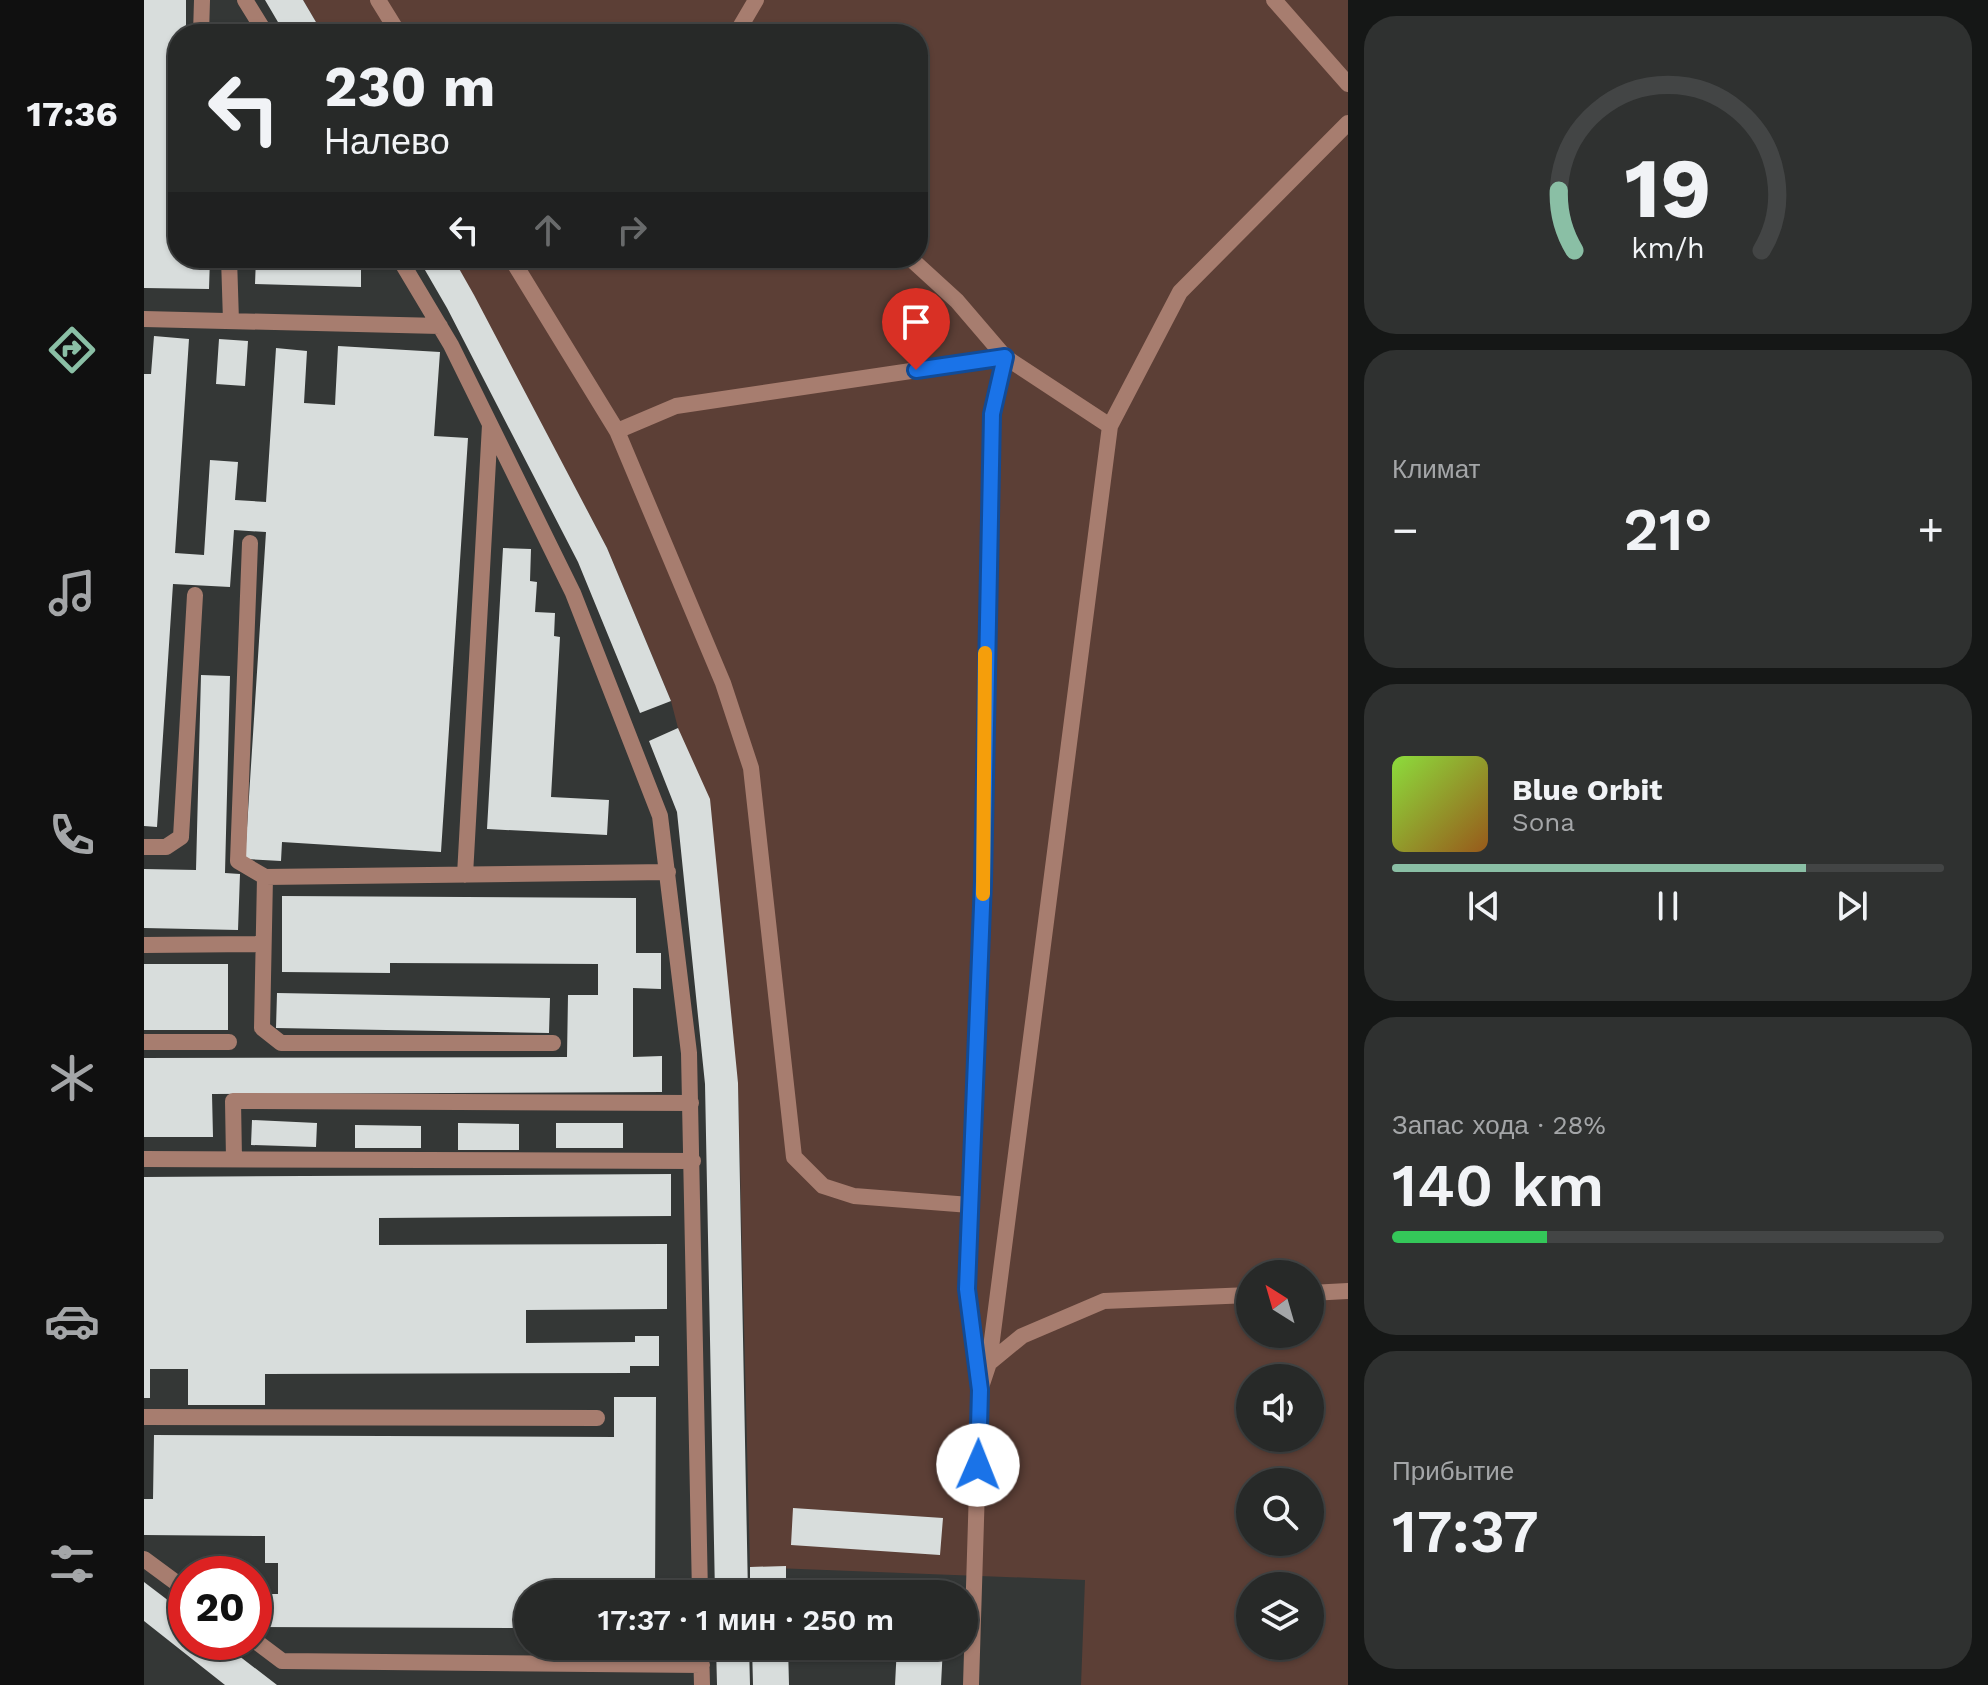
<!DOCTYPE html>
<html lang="ru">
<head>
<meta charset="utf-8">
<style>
  body { margin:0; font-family:"Work Sans",sans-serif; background:#2f3130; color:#f1f3f6; height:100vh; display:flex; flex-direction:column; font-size:30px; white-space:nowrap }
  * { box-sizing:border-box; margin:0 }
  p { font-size:26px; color:#a4a6a8 }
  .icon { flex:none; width:44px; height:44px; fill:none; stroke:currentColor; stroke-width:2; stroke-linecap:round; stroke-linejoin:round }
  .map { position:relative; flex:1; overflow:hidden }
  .sheet { display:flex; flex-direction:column; gap:16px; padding:16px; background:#151716; width:640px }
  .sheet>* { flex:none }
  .hud { position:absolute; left:24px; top:24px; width:760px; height:244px; border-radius:32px; box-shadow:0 2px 6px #0004,0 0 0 2px #434545; background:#272928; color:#f1f3f6; overflow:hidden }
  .needle { width:52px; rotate:323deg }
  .controls { position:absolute; left:1092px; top:1260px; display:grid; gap:16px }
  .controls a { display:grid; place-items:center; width:88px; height:88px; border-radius:50%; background:#272928; box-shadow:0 2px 6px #0004,0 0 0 2px #434545; font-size:40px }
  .speed { position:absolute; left:24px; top:1556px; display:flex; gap:16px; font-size:40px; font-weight:700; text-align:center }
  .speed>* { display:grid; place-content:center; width:104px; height:104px; border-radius:50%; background:#272928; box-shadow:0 2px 6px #0004,0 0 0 2px #434545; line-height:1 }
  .speed .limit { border:12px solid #d22; background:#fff; color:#111 }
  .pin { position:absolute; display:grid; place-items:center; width:68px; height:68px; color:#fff; margin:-82px -34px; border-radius:50% 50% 50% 0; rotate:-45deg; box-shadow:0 0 8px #0007 }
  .pin .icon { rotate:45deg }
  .me { position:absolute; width:88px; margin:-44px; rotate:1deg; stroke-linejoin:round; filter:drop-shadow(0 0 6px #0008) }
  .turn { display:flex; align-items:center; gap:28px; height:168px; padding:0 24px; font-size:36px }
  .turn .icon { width:104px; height:104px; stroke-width:2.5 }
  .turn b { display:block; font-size:56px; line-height:68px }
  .lanes { display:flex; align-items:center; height:76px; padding:0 24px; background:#0003; justify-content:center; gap:40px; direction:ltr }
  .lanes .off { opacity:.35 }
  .big { font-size:60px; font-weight:600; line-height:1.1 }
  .sheet .card { flex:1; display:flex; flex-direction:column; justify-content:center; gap:12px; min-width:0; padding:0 28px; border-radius:32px; background:#2f3130 }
  .sheet .dial { align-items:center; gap:0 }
  .dial svg { height:208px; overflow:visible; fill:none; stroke:#434545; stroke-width:7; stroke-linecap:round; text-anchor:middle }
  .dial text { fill:#f1f3f6; stroke:none }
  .song { display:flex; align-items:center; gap:24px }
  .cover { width:96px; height:96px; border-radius:12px; background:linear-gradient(135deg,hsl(90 70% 55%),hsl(30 70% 35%)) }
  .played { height:8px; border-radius:4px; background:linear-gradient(90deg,#8abfa5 75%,#434545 75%) }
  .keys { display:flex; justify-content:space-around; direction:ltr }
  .heat { display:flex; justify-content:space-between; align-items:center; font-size:44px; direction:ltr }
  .charge { height:12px; border-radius:6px; background:linear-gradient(90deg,#34c759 28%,#434545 0) }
  .trip { position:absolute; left:370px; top:1580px; width:464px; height:80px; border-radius:40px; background:#272928; box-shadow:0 2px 6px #0004,0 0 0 2px #434545; font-weight:600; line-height:80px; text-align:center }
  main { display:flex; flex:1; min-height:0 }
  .tabs { display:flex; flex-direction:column; width:144px; justify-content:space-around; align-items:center; background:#101010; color:#a4a6a8 }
  .tabs .icon { width:56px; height:56px }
  .tabs .on { color:#8abfa5 }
  .tabs b { font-size:36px; color:#f1f3f6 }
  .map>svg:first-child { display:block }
</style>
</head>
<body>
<main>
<nav class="tabs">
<b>17:36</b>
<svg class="icon on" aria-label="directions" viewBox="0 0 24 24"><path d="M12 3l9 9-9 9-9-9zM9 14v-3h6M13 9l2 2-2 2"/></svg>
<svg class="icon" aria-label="music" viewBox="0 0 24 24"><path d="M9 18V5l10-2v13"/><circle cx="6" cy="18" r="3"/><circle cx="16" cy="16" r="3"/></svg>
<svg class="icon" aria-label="phone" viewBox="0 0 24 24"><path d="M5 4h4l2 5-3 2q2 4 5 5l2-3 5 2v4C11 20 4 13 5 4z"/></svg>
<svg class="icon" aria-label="climate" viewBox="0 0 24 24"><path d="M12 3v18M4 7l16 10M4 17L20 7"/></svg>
<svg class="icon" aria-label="car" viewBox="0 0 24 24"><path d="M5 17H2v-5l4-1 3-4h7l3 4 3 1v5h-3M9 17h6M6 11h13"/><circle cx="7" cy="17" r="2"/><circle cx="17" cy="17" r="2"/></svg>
<svg class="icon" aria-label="filters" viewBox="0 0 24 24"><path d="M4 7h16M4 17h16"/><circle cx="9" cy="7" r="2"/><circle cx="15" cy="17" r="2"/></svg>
</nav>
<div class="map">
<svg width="1204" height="1685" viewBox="0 0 1204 1685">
  <rect width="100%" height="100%" fill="#343736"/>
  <path fill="#5c3f36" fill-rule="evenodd" d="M159,0H1204V1685H937L941,1580L606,1567L594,1083L534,728L527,701L463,548L309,258H774V34H179ZM1106,1274H1166V1334H1106ZM1106,1378H1166V1438H1106ZM1106,1482H1166V1542H1106ZM1106,1586H1166V1646H1106Z"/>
  <path fill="#d8dddc" d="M0,0H42V34H34V258H66L65,289L0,288Z
    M121,0H159L179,34H141Z
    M112,258L217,263V287L111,284Z
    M274,258H309L330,295L463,548L527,701L496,713L434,562L303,308Z
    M10,336L45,339L31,553L60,555L66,460L94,462L91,500L122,502L132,348L163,351L160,403L191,405L194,346L296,352L290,436L324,438L297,852L138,842L137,861L101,859L122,532L90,530L86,587L29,584L13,827L0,826V374H7Z
    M75,339L104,341L101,386L72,384Z
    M359,548L387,549L386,581L393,582L391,612L411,613L410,636L416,637L407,797L465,800L463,835L343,829Z
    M57,675L86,676L81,873L96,874L94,930L0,928V869L52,870Z
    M534,728L566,799L594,1083L604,1594H571L561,1084L533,812L505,741Z
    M138,896L492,898V953H517V989L489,988V1057L518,1056V1092L68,1094L69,1137H0V1058L423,1057L424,995H454V964L246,963V973L138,972Z
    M0,964H84V1030H0Z
    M133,993L406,998L405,1033L132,1028Z
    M108,1120L173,1123L172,1147L107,1145Z
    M314,1123L375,1124V1150H314Z
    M412,1123H479V1148H412Z
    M211,1125L277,1126V1148H211Z
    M527,1174V1216L235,1218V1245L523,1244V1309L382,1310V1343L491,1342V1336H515V1366H486V1373L121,1374V1405H44V1369H6V1398H0V1177Z
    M470,1397H512L511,1594H384V1628L110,1627V1594H134V1563H121V1536L0,1535V1499H9L10,1435L470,1437Z
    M649,1508L799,1518L796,1555L647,1545Z
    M642,1566V1594H606V1567Z
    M0,1582L42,1614V1642H77L133,1685H81L0,1621Z
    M572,1646H605L606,1685H573Z
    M608,1646H644L645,1685H609Z
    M753,1646H799L797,1685H751Z"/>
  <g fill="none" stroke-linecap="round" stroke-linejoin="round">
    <path stroke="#a77d6f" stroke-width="16" d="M101,0L122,34
      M234,0L255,34
      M1130,0L1204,84
      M57,34L58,0
      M592,34L612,0
      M85,258L87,321
      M255,258L307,345L429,593L516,816L545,1053L556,1594
      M367,258L473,431L579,683L607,768L650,1157L679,1186L710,1196L826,1205
      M766,258L813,301L861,357L966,426
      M0,319L296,326
      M473,431L532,406L861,357L848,414L839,881L823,1289L835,1385
      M106,543L94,861L121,877
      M0,847H22L37,837L51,595
      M321,875L346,425
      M0,945L119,944
      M0,1042H85
      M409,1043H137L118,1028L121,877L524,872
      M0,1159L549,1161
      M90,1159L89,1101L547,1103
      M1166,1293L1204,1291
      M845,1363L878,1336L960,1301L1106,1295
      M0,1417L453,1418
      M0,1559L42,1590
      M110,1640L138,1661L558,1665
      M557,1646L558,1685
      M827,1685L836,1390L845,1363L966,426L1036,292L1204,123"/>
  </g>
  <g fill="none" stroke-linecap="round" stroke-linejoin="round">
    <defs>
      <path id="route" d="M772,370L861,357L848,414L839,881L823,1289L836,1390L834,1465"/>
    </defs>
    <use href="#route" stroke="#114b97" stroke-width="20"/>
    <use href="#route" stroke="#1a73e8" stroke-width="14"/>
    <path stroke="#f59e0b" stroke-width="14" d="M839,894L841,653"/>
  </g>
</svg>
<div class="controls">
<a><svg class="needle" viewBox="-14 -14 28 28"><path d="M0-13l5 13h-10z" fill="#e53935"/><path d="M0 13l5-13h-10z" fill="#a4a6a8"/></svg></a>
<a><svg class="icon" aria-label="sound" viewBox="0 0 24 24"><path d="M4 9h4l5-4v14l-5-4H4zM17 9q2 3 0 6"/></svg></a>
<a><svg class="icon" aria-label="search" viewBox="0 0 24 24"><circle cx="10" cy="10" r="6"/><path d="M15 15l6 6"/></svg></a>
<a><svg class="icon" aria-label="layers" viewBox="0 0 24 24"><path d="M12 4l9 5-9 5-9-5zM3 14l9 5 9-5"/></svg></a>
</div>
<div class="speed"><div class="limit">20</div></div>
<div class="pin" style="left:772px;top:370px;background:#d93025"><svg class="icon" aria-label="arrive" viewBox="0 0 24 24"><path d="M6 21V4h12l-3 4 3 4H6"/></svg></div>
<svg class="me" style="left:834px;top:1465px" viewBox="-20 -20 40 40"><circle r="19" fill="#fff"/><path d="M0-13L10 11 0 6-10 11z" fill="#1a73e8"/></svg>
<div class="trip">17:37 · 1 мин · 250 m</div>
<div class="hud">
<div class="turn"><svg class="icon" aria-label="left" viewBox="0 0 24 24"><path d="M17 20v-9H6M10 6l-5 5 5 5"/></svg><div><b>230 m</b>Налево</div></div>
<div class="lanes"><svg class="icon" aria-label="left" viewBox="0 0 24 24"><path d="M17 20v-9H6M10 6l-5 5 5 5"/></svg><svg class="icon off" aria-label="ahead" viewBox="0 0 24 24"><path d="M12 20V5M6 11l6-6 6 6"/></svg><svg class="icon off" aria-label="right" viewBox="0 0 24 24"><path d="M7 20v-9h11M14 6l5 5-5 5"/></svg></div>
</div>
</div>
<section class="sheet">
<div class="card dial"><svg viewBox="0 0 100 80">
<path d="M14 69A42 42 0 1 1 86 69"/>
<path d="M14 69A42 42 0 0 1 8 46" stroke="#8abfa5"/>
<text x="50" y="56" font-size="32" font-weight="700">19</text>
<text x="50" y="72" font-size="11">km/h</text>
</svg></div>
<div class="card"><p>Климат</p>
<div class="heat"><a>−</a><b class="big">21°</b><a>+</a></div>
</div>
<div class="card">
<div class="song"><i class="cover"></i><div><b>Blue Orbit</b><p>Sona</p></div></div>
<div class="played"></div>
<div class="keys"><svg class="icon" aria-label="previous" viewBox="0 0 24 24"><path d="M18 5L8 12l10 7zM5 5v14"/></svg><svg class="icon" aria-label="pause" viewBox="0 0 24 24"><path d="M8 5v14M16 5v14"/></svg><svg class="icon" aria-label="next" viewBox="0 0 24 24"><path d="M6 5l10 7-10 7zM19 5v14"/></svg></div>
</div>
<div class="card"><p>Запас хода · 28%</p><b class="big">140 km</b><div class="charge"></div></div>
<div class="card"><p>Прибытие</p><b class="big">17:37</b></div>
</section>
</main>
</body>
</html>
